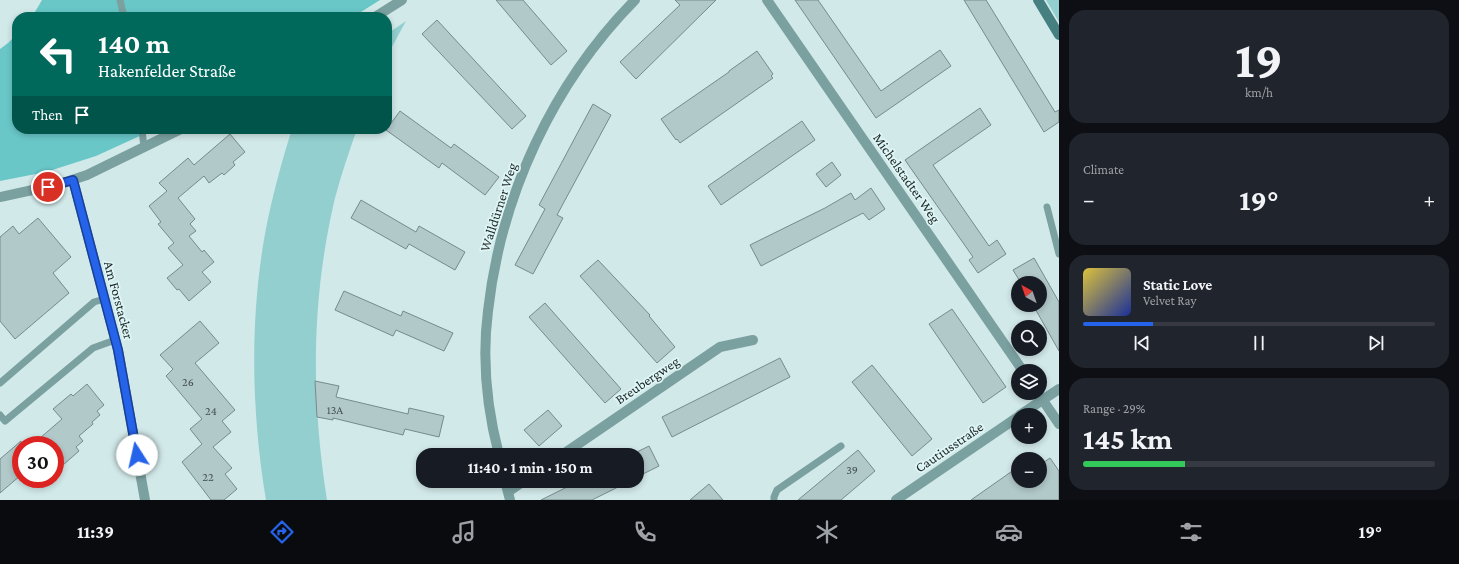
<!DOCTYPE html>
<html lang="en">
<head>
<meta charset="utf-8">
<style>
  body { margin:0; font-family:"Crimson Pro",serif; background:#20242c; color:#f1f3f6; height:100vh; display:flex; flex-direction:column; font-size:15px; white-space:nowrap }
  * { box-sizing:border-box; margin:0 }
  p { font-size:13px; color:#9ea1a6 }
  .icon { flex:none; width:22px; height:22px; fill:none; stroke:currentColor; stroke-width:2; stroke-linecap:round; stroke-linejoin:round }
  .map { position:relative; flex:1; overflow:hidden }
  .side { display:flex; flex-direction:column; gap:10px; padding:10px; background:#0d0f14; width:400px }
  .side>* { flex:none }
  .banner { position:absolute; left:12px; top:12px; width:380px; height:122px; border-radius:16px; box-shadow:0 2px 6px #0003; background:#00695c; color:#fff; overflow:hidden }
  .needle { width:26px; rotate:320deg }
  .tools { position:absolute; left:1011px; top:276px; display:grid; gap:8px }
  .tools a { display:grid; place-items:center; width:36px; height:36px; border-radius:50%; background:#171b24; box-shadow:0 2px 6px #0003; font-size:20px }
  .speed { position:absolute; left:12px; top:436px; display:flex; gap:8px; font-size:20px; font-weight:700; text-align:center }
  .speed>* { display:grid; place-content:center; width:52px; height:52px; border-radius:50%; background:#171b24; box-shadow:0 2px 6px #0003; line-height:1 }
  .speed .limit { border:6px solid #d22; background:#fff; color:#111 }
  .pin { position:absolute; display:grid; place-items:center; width:34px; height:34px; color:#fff; margin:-17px; border:2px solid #fff; border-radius:50%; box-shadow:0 1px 4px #0007 }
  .me { position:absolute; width:44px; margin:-22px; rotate:350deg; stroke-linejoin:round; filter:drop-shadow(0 0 3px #0008) }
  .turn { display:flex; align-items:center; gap:14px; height:84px; padding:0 20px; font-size:18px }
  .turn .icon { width:52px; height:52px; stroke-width:2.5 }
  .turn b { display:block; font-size:28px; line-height:34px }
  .then { display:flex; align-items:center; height:38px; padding:0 20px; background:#0003; gap:8px; font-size:15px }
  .big { font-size:30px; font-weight:700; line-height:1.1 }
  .side .widget { flex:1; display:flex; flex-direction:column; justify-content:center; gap:6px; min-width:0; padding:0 14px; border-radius:16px; background:#20242c }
  .side .dial { align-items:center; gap:0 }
  .dial b { font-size:52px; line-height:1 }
  .song { display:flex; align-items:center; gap:12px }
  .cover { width:48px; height:48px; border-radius:6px; background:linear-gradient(135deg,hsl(50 70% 55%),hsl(230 70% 35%)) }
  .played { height:4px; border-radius:2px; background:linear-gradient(90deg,#2563eb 20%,#363941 20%) }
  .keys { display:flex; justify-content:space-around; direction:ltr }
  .heat { display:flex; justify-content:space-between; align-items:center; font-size:22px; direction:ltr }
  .charge { height:6px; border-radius:3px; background:linear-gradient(90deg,#34c759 29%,#363941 0) }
  .trip { position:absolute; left:416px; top:448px; width:228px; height:40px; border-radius:16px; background:#171b24; box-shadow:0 2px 6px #0003; font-weight:700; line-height:40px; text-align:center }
  .tab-bar { display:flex; height:64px; justify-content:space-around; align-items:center; background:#090b0e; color:#9ea1a6 }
  .tab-bar .icon { width:28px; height:28px }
  .tab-bar .active { color:#2563eb }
  .tab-bar b { font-size:18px; color:#f1f3f6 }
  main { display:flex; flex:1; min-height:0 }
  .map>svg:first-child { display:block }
</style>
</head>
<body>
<main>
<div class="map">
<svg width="1059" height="500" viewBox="0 0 1059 500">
  <rect width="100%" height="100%" fill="#d2e9e9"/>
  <path fill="#93cfcf" d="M1046,0H1059V22Z
    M406,21L387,56V34Z
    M292,129H357C349,152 341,175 335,198C311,300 311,397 327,500H266C250,405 249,299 271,205C277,179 284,154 292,129Z"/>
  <path fill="#69c7c8" d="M42,0H380L353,17H32Z
    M17,34V129H155L96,156L46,172L0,181V49L8,43Z"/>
  <path fill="#b2c9c9" stroke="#768b8b" d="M496,0H523L567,51L551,65Z
    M675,0H716L636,79L620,62L680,5Z
    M795,0H818L881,91L940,50L951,66L876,118Z
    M964,0H986L1055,112L1059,110V122L1044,132Z
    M437,20L526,116L512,129L422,34Z
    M757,51L773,74L771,76L773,78L680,143L677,139L676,140L661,119L729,72V71Z
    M593,104L611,115L557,215L563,218L533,274L515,265L545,209L539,205Z
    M980,108L991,125L933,165L989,246L997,240L1006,254L978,273L969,260L973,257L905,160Z
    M400,111L451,148L454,144L499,177L485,195L442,163L439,168L386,130Z
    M802,121L815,140L721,205L708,186Z
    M230,134L245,152L233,162L235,165L224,175L222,173L209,183L204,176L178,198L195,219L190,224L196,231L189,236L202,252L204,250L214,262L202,272L211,282L189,301L179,289L177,290L167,278L183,265L168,248L174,243L158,224L161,222L149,206L167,191L159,183L188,158L194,165Z
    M832,162L841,175L826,187L816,174Z
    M871,188L885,209L869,220L863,213L761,266L750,245L825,208L851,193L855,200Z
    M361,200L416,232L419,226L465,252L455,270L409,244L406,249L351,218Z
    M38,218L71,257L53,273L69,293L15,339L0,321V237L13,226L19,234Z
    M1034,258L1059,302V351L1033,305H1040V283H1021L1013,270Z
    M598,260L650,315L649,316L675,347L657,363L580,276Z
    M344,291L401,316L403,311L453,333L444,351L396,330L393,336L335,310Z
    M545,303L621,389L605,403L529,317Z
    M952,309L1006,387L983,403L929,324Z
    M200,321L219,343L195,363L235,410L222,421L231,432L213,447L232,468L225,474L237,489L224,500H211L182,462L202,444L190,429L202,419L166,376L173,369L160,355Z
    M780,358L790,377L672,437L662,417Z
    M872,365L932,439L912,456L852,382Z
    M315,381L339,386L336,397L408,414L409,408L444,416L439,437L405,429L403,435L333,418V420L317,417Z
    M87,384L104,405L97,411L100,415L92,422L93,424L79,436L83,441L76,447L79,451L55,472V445H32L62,419L53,409L71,394L73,396Z
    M548,410L562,426L539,446L524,430Z
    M21,441V475L0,493V459Z
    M649,446L659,466L637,477V452Z
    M858,450L875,471L841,500H798Z
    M1050,458L1059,471V500H971L1018,467V481H1040V465Z
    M569,481H630L592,500H541L571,485Z
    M709,484L723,500H690Z"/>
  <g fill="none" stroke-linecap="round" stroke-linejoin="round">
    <path stroke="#7ba0a0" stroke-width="7" d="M120,0L124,17
      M142,129L144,148
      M1047,207L1059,254
      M0,383L94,302L104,299
      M0,415L5,421L93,348L115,340
      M774,500V497L777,490L841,446"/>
    <path stroke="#7ba0a0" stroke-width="10" d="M767,0L1023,371
      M375,17L402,0
      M73,180L118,350L145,500
      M0,197L60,184L87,175L181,129
      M1038,393L1059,424
      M1020,415L1059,389
      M499,455C487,409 482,358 488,311C501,195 553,83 635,0
      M562,455L720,347L753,340
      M505,481L510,500
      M508,492L524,481
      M896,500L1018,417"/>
    <path stroke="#457f80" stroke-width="10" d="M1038,0L1059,35"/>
  </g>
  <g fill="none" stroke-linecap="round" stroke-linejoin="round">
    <defs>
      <path id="route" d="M48,187L73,180L118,350L137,455"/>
    </defs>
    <use href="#route" stroke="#184099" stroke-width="10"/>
    <use href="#route" stroke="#2563eb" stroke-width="7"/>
  </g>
  <g text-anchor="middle" stroke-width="3.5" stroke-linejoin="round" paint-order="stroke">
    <g font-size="12" fill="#435050">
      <text x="188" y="386">26</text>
      <text x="335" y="414">13A</text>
      <text x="211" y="415">24</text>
      <text x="852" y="474">39</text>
      <text x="208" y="481">22</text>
    </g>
    <g font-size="14" fill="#1e2727" stroke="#dff6f6">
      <text transform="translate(907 178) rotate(55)" y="5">Michelstadter Weg</text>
      <text transform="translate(498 207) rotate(-72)" y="5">Walldürner Weg</text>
      <text transform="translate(119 300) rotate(75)" y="5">Am Forstacker</text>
      <text transform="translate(647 380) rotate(-34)" y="5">Breubergweg</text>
      <text transform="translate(949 447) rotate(-34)" y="5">Cautiusstraße</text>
    </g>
  </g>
</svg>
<div class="tools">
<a><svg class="needle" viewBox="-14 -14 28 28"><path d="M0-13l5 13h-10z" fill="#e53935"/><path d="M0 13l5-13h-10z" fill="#9ea1a6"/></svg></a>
<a><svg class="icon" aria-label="search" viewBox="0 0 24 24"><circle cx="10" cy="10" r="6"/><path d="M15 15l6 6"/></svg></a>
<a><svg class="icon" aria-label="layers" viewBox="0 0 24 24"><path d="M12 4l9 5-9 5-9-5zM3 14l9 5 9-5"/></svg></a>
<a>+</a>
<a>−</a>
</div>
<div class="speed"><div class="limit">30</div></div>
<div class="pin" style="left:48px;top:187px;background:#d93025"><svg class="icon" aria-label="arrive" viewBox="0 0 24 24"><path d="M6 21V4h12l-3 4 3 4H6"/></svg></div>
<svg class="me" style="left:137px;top:455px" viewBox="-20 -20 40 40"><circle r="19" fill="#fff"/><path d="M0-13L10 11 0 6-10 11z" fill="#2563eb"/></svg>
<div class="trip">11:40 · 1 min · 150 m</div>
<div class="banner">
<div class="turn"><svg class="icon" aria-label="left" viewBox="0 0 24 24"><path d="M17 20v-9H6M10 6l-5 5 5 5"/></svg><div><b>140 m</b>Hakenfelder Straße</div></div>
<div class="then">Then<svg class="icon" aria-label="arrive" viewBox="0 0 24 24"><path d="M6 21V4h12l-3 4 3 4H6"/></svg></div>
</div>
</div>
<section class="side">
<div class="widget dial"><b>19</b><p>km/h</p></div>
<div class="widget"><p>Climate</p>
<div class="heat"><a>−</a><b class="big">19°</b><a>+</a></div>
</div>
<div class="widget">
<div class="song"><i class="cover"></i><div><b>Static Love</b><p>Velvet Ray</p></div></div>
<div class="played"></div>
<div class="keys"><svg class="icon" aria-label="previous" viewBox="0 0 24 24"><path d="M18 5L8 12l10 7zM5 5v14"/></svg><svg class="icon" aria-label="pause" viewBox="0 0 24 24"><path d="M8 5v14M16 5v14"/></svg><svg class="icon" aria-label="next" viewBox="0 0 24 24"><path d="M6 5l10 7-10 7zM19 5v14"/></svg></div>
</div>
<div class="widget"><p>Range · 29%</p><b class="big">145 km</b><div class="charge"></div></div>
</section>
</main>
<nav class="tab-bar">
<b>11:39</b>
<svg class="icon active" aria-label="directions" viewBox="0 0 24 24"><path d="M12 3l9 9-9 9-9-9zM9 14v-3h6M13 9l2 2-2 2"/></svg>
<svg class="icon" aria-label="music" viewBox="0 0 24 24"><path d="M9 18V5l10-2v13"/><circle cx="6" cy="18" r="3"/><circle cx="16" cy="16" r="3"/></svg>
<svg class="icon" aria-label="phone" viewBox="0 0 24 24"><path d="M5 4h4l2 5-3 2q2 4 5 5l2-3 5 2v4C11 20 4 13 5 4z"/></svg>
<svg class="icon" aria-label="climate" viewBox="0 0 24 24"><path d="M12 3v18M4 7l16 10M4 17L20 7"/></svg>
<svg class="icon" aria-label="car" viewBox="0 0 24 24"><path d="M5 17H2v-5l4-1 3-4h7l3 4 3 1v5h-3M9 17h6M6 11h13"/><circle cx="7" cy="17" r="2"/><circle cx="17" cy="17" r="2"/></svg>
<svg class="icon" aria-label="filters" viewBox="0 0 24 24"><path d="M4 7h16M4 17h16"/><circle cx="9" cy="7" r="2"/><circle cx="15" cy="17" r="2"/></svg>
<b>19°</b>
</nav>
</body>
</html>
